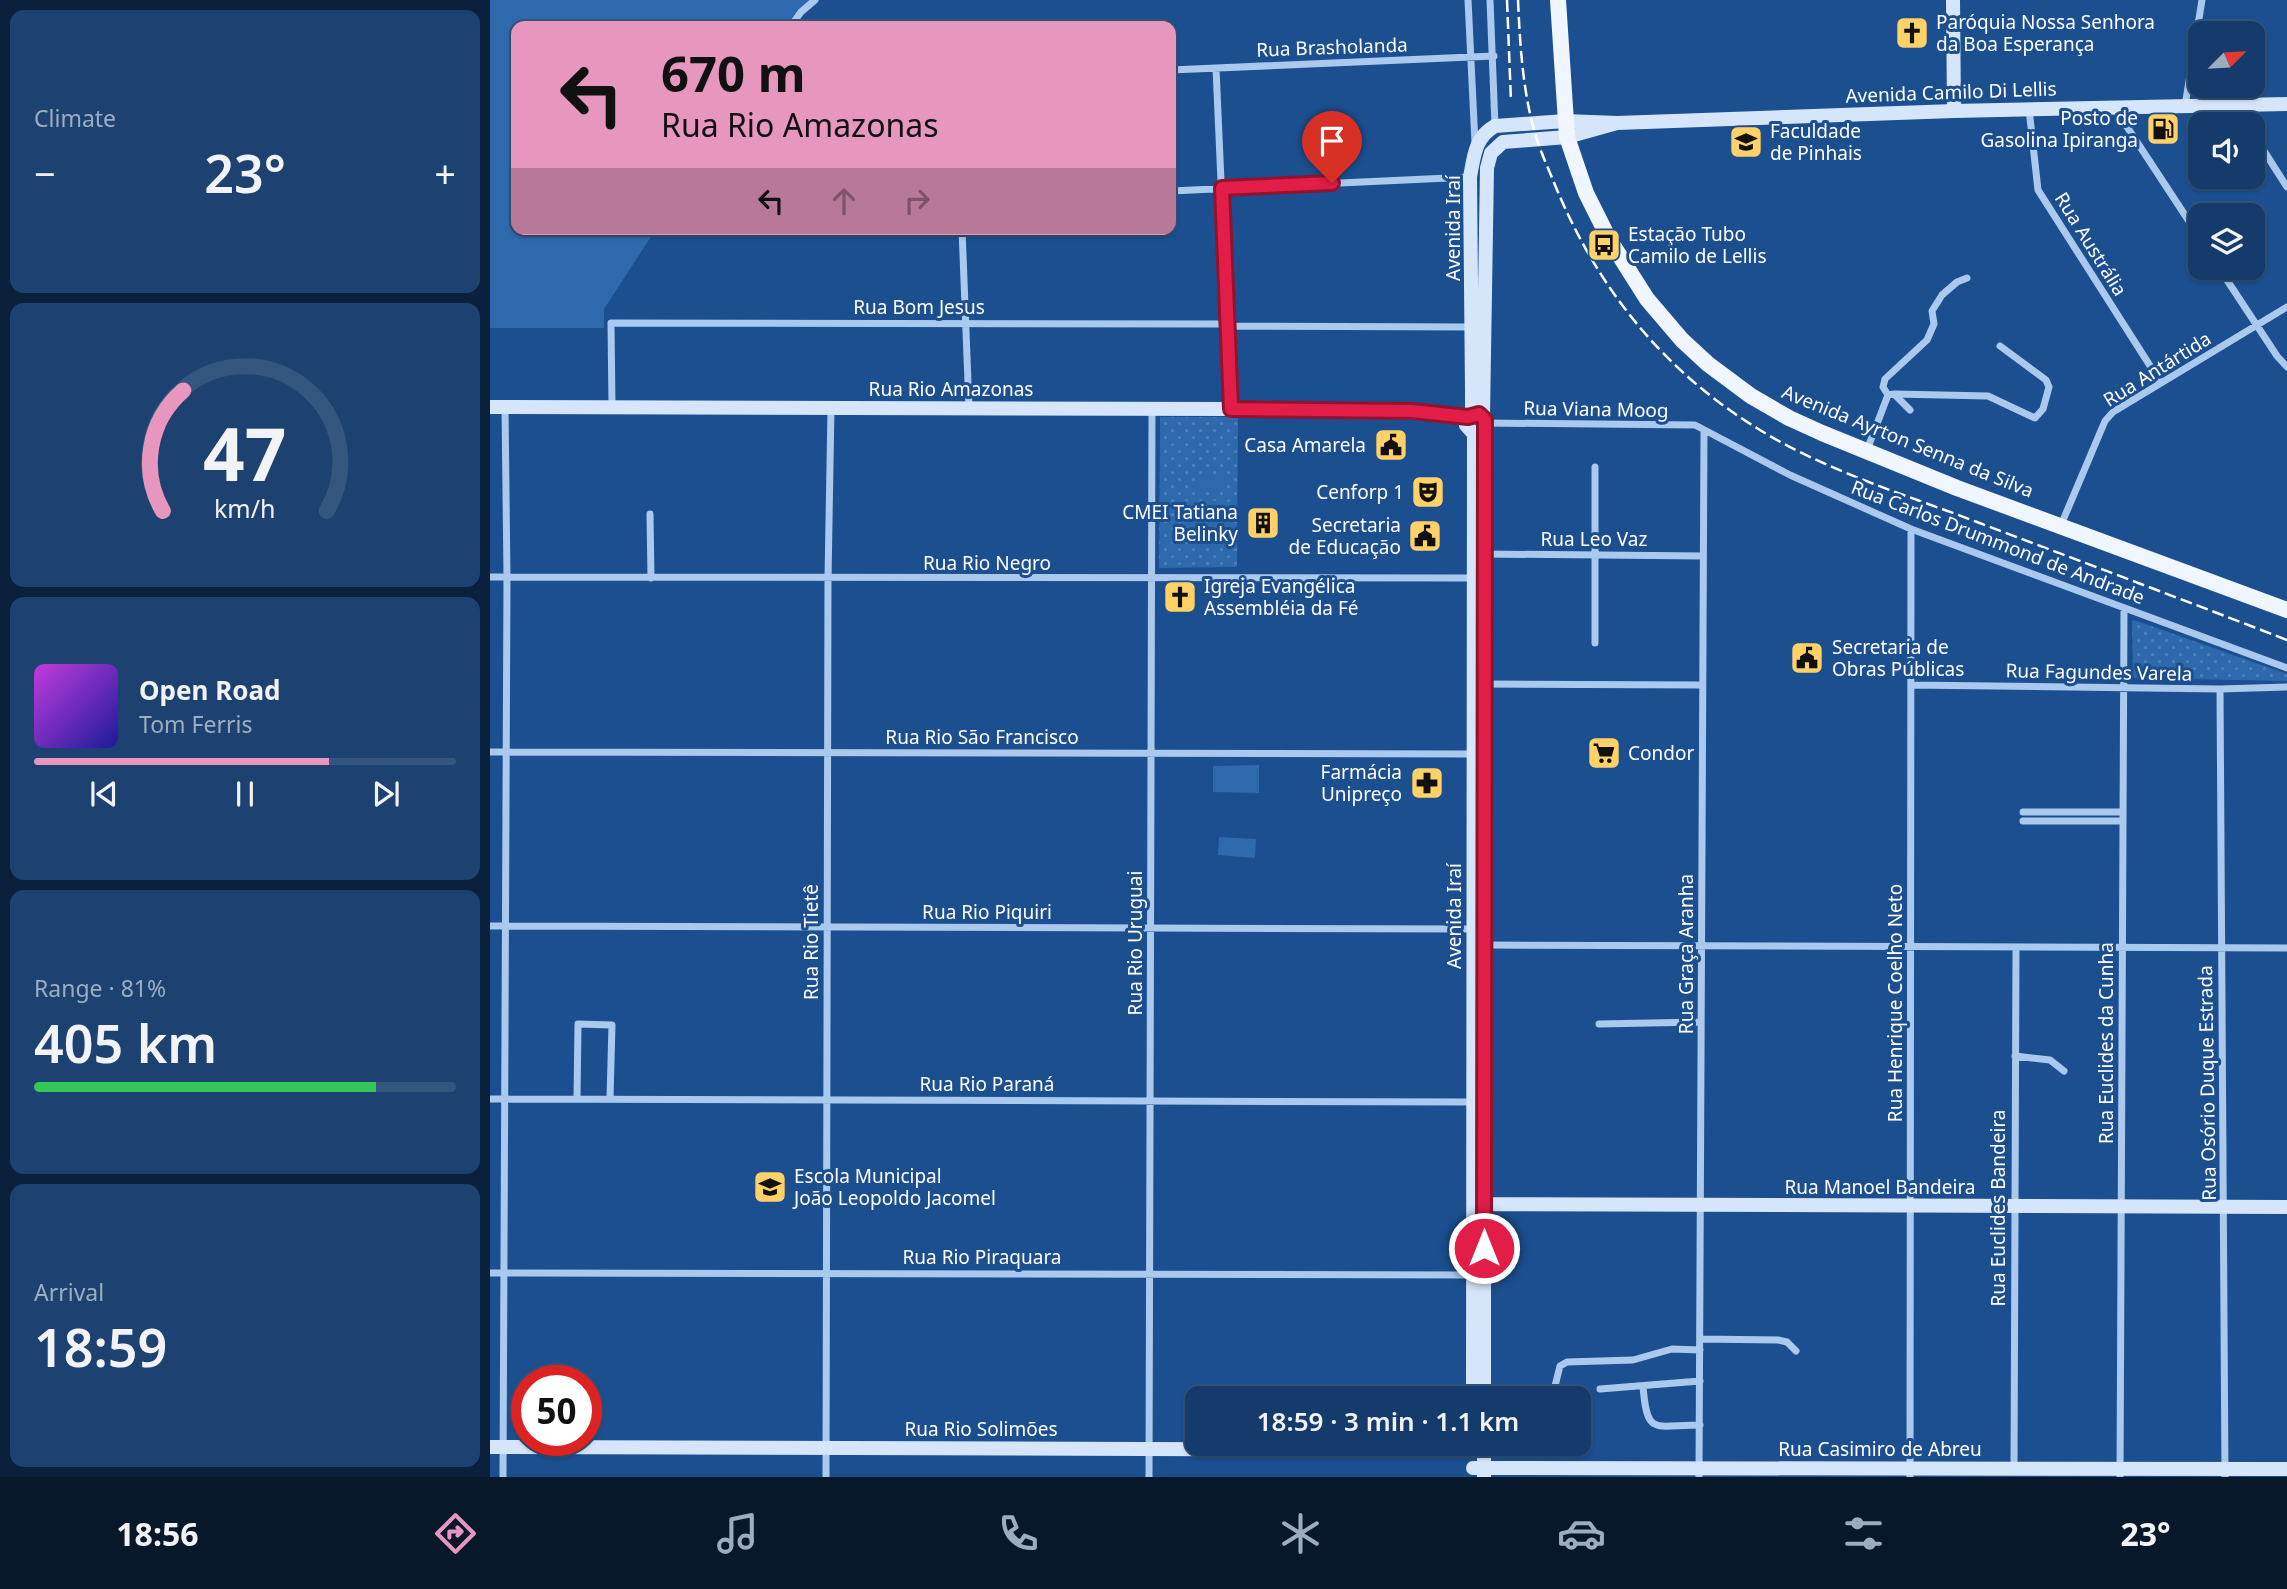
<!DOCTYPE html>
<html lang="en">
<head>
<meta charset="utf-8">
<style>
  body { margin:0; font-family:"Noto Sans",sans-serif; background:#1d4271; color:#f1f3f6; height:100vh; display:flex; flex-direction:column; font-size:26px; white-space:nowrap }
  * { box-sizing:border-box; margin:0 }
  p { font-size:23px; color:#9dadc1 }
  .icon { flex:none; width:38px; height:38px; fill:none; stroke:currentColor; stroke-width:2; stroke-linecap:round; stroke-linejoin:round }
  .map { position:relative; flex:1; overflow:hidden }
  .side { display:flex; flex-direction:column; gap:10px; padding:10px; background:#0b203b; width:490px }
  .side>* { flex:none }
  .guide { position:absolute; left:21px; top:21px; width:665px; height:214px; border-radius:14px; box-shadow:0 2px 5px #0004,0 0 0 2px #33557e; background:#e797bd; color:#111; overflow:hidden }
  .needle { width:46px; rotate:66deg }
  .controls { position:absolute; left:1698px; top:21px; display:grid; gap:14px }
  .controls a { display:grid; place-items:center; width:77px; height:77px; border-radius:14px; background:#143b6b; box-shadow:0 2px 5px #0004,0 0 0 2px #33557e; font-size:35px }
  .speed { position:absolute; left:21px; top:1365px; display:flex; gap:14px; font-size:35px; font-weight:700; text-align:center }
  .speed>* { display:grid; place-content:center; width:91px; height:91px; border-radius:50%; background:#143b6b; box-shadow:0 2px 5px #0004,0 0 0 2px #33557e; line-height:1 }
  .speed .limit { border:10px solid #d22; background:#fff; color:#111 }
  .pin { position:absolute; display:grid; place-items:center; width:60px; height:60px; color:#fff; margin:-72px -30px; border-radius:50% 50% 50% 0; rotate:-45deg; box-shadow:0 0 7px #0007 }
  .pin .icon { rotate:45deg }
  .me { position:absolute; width:77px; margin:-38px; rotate:0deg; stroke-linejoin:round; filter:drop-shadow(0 0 5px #0008) }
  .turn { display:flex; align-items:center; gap:24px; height:147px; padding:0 35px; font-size:32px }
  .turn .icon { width:91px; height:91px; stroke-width:2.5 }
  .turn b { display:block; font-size:49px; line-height:60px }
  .lanes { display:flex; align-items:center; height:66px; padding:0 35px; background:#0003; justify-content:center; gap:35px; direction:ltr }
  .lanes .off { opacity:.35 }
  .big { font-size:52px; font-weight:600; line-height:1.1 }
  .side .widget { flex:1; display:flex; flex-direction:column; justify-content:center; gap:10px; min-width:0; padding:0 24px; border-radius:14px; background:#1d4271 }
  .side .dial { align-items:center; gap:0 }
  .dial svg { height:182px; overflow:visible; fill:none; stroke:#33557e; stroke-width:7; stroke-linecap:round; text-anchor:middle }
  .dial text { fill:#f1f3f6; stroke:none }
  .song { display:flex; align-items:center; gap:21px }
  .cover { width:84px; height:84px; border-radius:10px; background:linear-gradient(135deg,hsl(290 70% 55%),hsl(240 70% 35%)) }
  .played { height:7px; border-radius:4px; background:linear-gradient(90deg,#e797bd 70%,#33557e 70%) }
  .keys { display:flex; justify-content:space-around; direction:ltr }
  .heat { display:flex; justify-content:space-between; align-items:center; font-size:38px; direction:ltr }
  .charge { height:10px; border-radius:5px; background:linear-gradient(90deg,#34c759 81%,#33557e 0) }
  .trip { position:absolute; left:695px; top:1386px; width:406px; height:70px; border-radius:14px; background:#143b6b; box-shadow:0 2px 5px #0004,0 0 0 2px #33557e; font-weight:600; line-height:70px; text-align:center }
  .tabs { display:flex; height:112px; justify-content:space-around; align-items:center; background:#08182b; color:#9dadc1 }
  .tabs .icon { width:49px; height:49px }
  .tabs .on { color:#e797bd }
  .tabs b { font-size:32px; color:#f1f3f6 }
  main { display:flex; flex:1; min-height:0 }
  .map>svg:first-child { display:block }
</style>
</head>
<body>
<main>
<section class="side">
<div class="widget"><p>Climate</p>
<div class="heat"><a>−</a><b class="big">23°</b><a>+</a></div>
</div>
<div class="widget dial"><svg viewBox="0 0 100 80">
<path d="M14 69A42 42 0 1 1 86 69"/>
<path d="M14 69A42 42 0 0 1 23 16" stroke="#e797bd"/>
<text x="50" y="56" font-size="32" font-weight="700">47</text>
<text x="50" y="72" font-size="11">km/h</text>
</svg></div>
<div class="widget">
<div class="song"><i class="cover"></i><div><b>Open Road</b><p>Tom Ferris</p></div></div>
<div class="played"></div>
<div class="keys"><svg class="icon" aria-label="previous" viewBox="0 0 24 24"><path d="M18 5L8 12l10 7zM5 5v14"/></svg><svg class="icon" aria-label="pause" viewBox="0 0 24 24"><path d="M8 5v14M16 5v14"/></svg><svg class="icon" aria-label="next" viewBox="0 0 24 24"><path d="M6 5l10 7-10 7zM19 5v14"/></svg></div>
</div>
<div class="widget"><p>Range · 81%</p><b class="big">405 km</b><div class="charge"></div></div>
<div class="widget"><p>Arrival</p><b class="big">18:59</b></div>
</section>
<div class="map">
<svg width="1797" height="1477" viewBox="0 0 1797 1477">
  <defs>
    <pattern id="grass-dots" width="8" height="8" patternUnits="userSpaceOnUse" patternTransform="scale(1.75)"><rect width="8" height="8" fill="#2e69ad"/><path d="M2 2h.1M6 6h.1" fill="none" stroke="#4d80b9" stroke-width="1.8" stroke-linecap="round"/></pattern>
  </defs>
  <rect width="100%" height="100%" fill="#1b4f8f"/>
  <path fill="url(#grass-dots)" d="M670,417H748L747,567L669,568Z
    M1644,620L1797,674V681L1643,678L1642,621Z"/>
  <path fill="#2e69ad" d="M0,0H325L301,26H26V229H166L114,309V328H0Z
    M705,477H737V491L706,492Z
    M694,501H737V525H694Z
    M769,765V793L723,792V766Z
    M729,837L766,839L765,858L728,855Z"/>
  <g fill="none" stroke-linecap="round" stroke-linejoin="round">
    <path stroke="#a9c9ee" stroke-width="7" d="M978,0L985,143
      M1000,0L1005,126
      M301,26L311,12L325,0
      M726,68L741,409
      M681,70L1004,56
      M1745,105L1757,124
      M1695,106L1712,0
      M1624,107L1710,238
      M1539,109L1548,190L1671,383
      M1762,132L1797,187
      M681,191L980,177
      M472,229L479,408
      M1729,268L1787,356L1797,367
      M738,326L983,327
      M1404,394L1498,396L1545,418L1553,409L1559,387L1556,380L1510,346
      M1398,395L1393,387L1395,379L1437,340L1444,324L1442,311L1452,295L1467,282L1477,278
      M122,407L121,323L738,324
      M996,423L1205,425L1300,475L1421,529L1797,668
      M1377,450L1398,395L1404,394L1420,410
      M1105,467V643
      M160,514L161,578
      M1571,525L1615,421L1623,412L1797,307
      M994,554L1213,556
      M0,577L986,578
      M994,684L1212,685
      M1421,685L1730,689L1797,687
      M1730,689L1735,1477
      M0,752L983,754
      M1533,812H1633
      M1533,821H1633
      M0,926L983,929
      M994,945L1797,948
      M1109,1024L1211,1022
      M1525,1056L1560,1060L1574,1071
      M0,1099L983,1102
      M87,1099L88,1024L122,1025L120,1098
      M0,1273L983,1275
      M1210,1339L1288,1340L1297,1342L1306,1351
      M1153,1386C1157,1437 1164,1425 1210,1425
      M1110,1389L1210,1381
      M994,1394H1063L1070,1366L1077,1362L1143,1360L1182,1349L1210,1350
      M1524,1469L1526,947
      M13,1477L17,577L15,407
      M336,1477L338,579L341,408
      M659,1477L662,409
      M1209,1477L1214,431
      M1420,1477L1421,529
      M1630,1477L1634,608"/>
    <path stroke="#d6e6fa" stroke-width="14" d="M1463,0L1464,111
      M0,407L741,409L921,411L978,417
      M995,429L992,432L984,434L976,425L982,415V391L980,177C984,156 985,137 1005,126L1075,121L1127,123L1464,111L1797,104
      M986,1204L1797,1207
      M983,1398L984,434
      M994,1398V554L996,423L993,416L997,168L1001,153L1013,142L1077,137L1127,123
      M0,1447L983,1450
      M983,1468L1797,1469
      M994,1476V1444"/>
    <path stroke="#f0f6ff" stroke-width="16" d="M1068,0L1077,137L1096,193L1119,239L1157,299L1192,340L1218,364L1261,396L1299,418L1332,433L1467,488L1797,610"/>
    <path stroke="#fff" stroke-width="2.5" stroke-dasharray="12 5" stroke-linecap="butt" d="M1017,0L1021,101
      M1028,0C1030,46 1033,96 1047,140C1052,155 1059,170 1065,185C1106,285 1170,367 1262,425C1330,469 1411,493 1487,522C1590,561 1694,600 1797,640"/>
  </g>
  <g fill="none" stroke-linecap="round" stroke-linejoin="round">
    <defs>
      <path id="route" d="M842,183L732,188L741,409L922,411L978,417L989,414L995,420L994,1248"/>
    </defs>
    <use href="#route" stroke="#92132f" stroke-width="18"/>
    <use href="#route" stroke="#e11d48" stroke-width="12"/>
  </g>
  <defs>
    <symbol id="church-square" viewBox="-11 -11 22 22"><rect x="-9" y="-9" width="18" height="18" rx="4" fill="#ffd166" stroke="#1b4f8f"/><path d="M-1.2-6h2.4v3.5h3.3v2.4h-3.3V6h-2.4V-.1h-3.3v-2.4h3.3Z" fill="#111"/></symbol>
    <symbol id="fuel-square" viewBox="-11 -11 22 22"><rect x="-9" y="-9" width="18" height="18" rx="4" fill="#ffd166" stroke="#1b4f8f"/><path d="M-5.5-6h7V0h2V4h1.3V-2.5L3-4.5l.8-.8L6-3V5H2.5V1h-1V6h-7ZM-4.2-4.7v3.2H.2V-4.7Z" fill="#111"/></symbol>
    <symbol id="university-square" viewBox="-11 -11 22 22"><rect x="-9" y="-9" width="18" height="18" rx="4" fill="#ffd166" stroke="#1b4f8f"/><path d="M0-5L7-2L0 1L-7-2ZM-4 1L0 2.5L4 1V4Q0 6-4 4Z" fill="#111"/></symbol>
    <symbol id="bus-square" viewBox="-11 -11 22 22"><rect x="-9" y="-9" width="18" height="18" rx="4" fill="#ffd166" stroke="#1b4f8f"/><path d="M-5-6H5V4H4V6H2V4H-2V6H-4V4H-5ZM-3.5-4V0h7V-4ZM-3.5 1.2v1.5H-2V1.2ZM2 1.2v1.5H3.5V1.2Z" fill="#111"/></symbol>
    <symbol id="civic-square" viewBox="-11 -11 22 22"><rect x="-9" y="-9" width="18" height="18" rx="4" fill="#ffd166" stroke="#1b4f8f"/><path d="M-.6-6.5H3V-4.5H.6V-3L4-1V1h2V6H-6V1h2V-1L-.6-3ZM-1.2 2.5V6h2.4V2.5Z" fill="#111"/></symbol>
    <symbol id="theatre-square" viewBox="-11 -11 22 22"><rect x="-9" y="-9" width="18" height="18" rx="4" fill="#ffd166" stroke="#1b4f8f"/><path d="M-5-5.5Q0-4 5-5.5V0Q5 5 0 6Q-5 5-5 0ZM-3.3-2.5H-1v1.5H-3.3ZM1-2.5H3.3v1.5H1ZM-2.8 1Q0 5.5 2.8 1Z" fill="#111"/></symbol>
    <symbol id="building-square" viewBox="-11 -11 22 22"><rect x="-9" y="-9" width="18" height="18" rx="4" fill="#ffd166" stroke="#1b4f8f"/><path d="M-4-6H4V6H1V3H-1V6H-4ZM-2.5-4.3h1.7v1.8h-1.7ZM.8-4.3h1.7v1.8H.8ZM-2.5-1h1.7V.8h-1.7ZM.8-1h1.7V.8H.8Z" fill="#111"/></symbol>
    <symbol id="supermarket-square" viewBox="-11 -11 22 22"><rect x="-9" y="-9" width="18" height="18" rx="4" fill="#ffd166" stroke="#1b4f8f"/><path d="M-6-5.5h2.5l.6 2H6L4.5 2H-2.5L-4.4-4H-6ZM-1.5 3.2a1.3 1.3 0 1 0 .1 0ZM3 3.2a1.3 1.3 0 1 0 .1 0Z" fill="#111"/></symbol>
    <symbol id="pharmacy-square" viewBox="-11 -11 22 22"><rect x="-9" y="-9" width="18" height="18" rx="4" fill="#ffd166" stroke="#1b4f8f"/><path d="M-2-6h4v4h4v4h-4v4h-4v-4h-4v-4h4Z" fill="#111"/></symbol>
    <symbol id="school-square" viewBox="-11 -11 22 22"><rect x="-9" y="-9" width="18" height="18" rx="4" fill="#ffd166" stroke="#1b4f8f"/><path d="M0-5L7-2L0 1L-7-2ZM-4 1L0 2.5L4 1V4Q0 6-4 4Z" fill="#111"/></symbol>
  </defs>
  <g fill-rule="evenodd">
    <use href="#church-square" x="1403" y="14" width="38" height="38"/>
    <use href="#fuel-square" x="1654" y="110" width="38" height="38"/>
    <use href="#university-square" x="1237" y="123" width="38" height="38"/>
    <use href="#bus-square" x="1095" y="226" width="38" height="38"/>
    <use href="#civic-square" x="882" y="426" width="38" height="38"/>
    <use href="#theatre-square" x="919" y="473" width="38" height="38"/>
    <use href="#building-square" x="754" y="504" width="38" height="38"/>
    <use href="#civic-square" x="916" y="517" width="38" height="38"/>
    <use href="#church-square" x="671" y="578" width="38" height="38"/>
    <use href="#civic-square" x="1298" y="639" width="38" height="38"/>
    <use href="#supermarket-square" x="1095" y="734" width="38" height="38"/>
    <use href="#pharmacy-square" x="918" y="764" width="38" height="38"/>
    <use href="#school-square" x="261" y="1168" width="38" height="38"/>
  </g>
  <g text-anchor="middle" stroke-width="6" stroke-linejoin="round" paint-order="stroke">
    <g font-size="19" fill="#fff" stroke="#1b4f8f" text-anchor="start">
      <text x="1446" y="29">Paróquia Nossa Senhora<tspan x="1446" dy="22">da Boa Esperança</tspan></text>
      <text x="1648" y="125" text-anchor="end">Posto de<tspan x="1648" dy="22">Gasolina Ipiranga</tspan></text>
      <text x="1280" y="138">Faculdade<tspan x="1280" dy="22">de Pinhais</tspan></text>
      <text x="1138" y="241">Estação Tubo<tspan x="1138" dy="22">Camilo de Lellis</tspan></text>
      <text x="876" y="452" text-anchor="end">Casa Amarela</text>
      <text x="914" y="499" text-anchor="end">Cenforp 1</text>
      <text x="748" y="519" text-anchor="end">CMEI Tatiana<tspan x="748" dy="22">Belinky</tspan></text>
      <text x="911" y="532" text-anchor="end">Secretaria<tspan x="911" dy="22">de Educação</tspan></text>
      <text x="714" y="593">Igreja Evangélica<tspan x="714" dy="22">Assembléia da Fé</tspan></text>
      <text x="1342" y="654">Secretaria de<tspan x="1342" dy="22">Obras Públicas</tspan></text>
      <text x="1138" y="760">Condor</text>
      <text x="912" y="779" text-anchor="end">Farmácia<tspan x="912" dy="22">Unipreço</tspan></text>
      <text x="304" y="1183">Escola Municipal<tspan x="304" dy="22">João Leopoldo Jacomel</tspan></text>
    </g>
    <g font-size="19" fill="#fff" stroke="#1b4f8f">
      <text transform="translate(842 47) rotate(-2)" y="7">Rua Brasholanda</text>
      <text transform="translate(1461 92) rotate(-2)" y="7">Avenida Camilo Di Lellis</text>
      <text transform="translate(963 228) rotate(-90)" y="7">Avenida Iraí</text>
      <text transform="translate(1601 244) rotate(58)" y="7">Rua Austrália</text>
      <text x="429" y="314">Rua Bom Jesus</text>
      <text transform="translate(1667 369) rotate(-32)" y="7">Rua Antártida</text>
      <text x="461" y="396">Rua Rio Amazonas</text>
      <text transform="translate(1106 409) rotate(1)" y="7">Rua Viana Moog</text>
      <text transform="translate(1418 441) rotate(22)" y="7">Avenida Ayrton Senna da Silva</text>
      <text x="1104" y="546">Rua Leo Vaz</text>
      <text transform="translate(1508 542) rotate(21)" y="7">Rua Carlos Drummond de Andrade</text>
      <text x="497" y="570">Rua Rio Negro</text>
      <text transform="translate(1609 672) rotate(1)" y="7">Rua Fagundes Varela</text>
      <text x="492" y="744">Rua Rio São Francisco</text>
      <text x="497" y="919">Rua Rio Piquiri</text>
      <text transform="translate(964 916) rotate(-90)" y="7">Avenida Iraí</text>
      <text transform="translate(321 942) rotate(-90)" y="7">Rua Rio Tietê</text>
      <text transform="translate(645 943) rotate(-90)" y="7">Rua Rio Uruguai</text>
      <text transform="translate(1196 954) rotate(-90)" y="7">Rua Graça Aranha</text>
      <text transform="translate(1405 1003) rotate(-90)" y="7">Rua Henrique Coelho Neto</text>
      <text transform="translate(1616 1043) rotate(-90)" y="7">Rua Euclides da Cunha</text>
      <text transform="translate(1717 1083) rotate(-91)" y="7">Rua Osório Duque Estrada</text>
      <text x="497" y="1091">Rua Rio Paraná</text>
      <text x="1390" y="1194">Rua Manoel Bandeira</text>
      <text transform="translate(1508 1208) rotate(-90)" y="7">Rua Euclides Bandeira</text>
      <text x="492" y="1264">Rua Rio Piraquara</text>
      <text x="491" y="1436">Rua Rio Solimões</text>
      <text x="1390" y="1456">Rua Casimiro de Abreu</text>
    </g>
  </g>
</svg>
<div class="controls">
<a><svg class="needle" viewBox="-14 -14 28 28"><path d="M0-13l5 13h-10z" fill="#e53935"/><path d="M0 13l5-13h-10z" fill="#9dadc1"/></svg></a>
<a><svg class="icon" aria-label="sound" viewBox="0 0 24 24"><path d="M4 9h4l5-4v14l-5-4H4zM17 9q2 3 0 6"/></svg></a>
<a><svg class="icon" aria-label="layers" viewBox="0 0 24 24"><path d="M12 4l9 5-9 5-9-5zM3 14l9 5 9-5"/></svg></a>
</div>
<div class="speed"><div class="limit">50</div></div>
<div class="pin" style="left:842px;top:183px;background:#d93025"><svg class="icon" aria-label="arrive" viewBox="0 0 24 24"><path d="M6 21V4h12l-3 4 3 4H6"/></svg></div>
<svg class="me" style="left:994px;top:1248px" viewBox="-20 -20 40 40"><circle r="17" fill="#e11d48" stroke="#fff" stroke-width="3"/><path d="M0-11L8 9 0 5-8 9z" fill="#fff"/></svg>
<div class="trip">18:59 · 3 min · 1.1 km</div>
<div class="guide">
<div class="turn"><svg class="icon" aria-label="left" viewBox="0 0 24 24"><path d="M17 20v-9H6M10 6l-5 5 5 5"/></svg><div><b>670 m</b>Rua Rio Amazonas</div></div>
<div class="lanes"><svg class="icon" aria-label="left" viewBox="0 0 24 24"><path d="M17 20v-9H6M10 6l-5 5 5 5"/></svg><svg class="icon off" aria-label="ahead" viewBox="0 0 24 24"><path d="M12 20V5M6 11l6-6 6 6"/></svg><svg class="icon off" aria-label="right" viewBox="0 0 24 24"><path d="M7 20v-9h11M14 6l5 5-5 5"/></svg></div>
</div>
</div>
</main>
<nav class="tabs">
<b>18:56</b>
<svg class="icon on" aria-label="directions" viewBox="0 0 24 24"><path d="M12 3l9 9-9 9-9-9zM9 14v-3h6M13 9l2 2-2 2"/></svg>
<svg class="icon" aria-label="music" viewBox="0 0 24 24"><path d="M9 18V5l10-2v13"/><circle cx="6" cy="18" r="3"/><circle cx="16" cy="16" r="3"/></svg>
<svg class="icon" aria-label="phone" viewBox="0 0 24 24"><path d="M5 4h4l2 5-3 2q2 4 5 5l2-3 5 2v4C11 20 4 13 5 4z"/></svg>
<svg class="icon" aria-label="climate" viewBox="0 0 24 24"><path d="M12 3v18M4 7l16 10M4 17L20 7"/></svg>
<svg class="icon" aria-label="car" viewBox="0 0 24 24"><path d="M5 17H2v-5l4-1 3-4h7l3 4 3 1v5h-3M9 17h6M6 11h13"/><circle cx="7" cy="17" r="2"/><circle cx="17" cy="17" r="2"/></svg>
<svg class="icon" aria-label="filters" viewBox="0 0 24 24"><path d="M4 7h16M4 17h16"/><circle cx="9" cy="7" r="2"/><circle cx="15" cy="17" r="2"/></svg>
<b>23°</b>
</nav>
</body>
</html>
